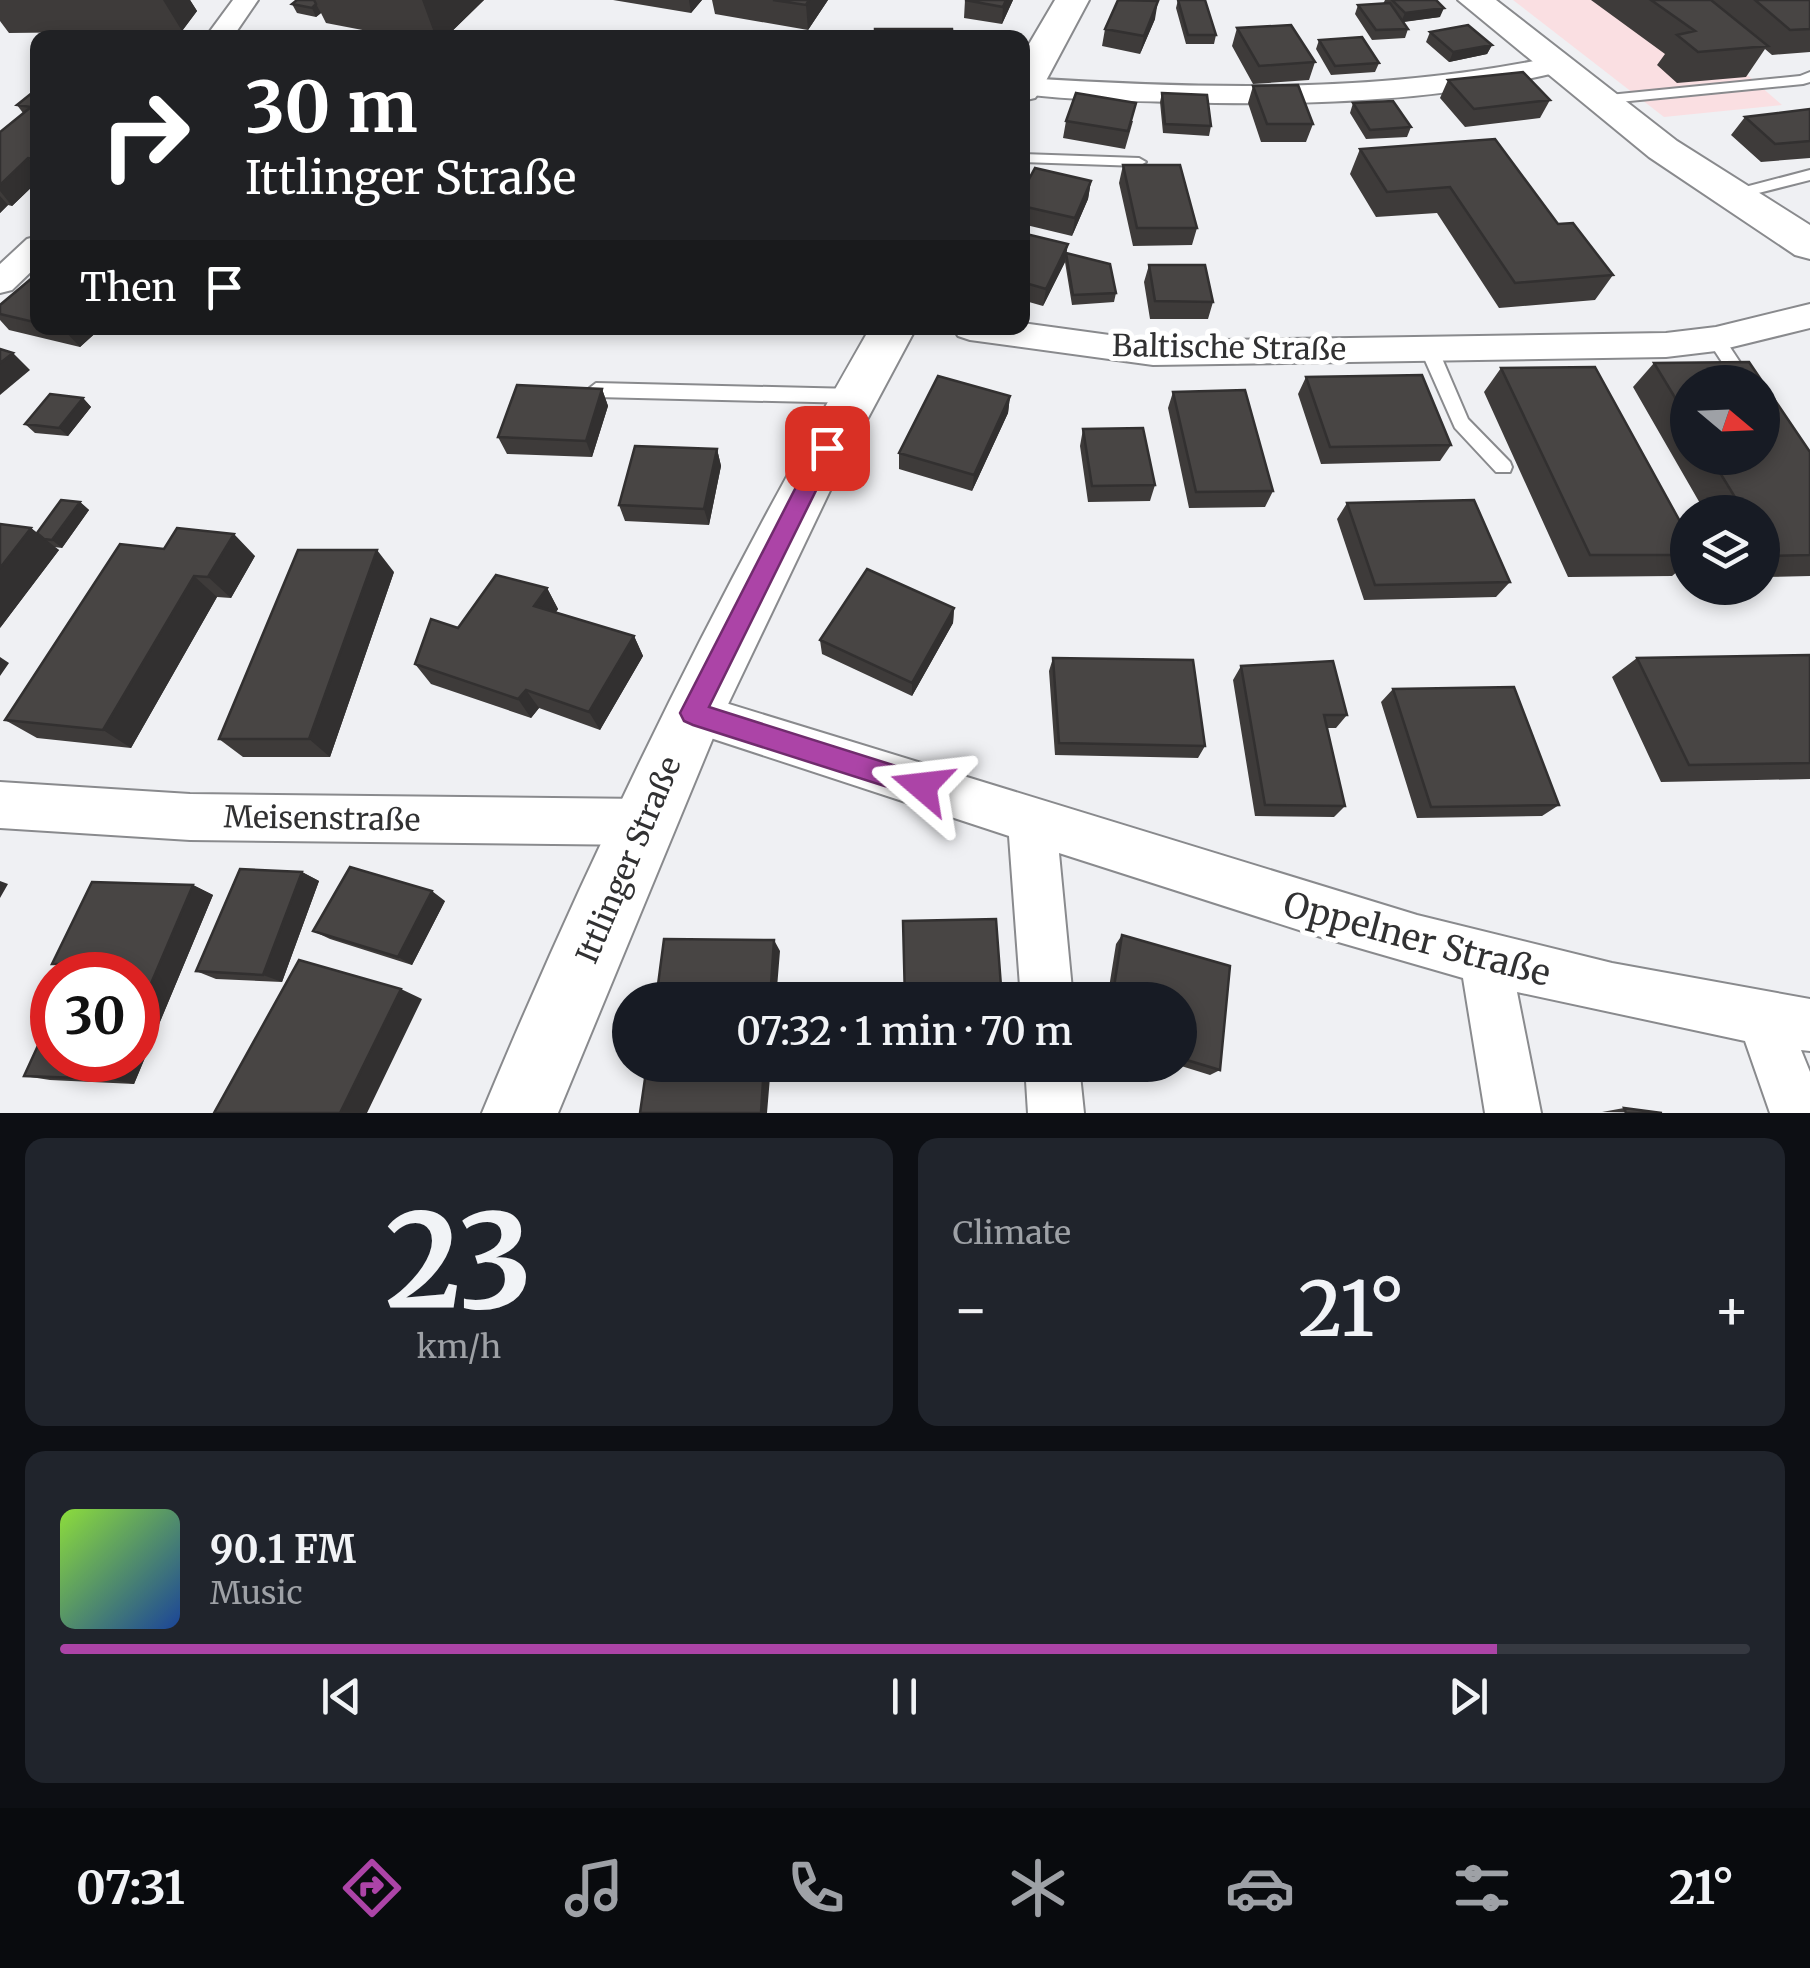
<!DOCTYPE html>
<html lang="en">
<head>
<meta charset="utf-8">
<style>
  body { margin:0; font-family:Merriweather,serif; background:#20242c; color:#f1f3f6; height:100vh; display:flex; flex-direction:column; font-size:38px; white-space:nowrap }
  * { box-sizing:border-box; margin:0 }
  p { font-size:32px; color:#9ea1a6 }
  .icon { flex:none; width:55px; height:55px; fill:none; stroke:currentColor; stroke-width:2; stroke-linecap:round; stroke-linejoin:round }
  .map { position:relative; height:1113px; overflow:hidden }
  .details { display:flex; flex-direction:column; gap:25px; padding:25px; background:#0d0f14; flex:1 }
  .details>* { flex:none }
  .hud { position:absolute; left:30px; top:30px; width:1000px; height:305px; border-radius:20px; box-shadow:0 5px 15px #0003; background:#202124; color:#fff; overflow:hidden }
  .needle { width:65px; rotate:109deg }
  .controls { position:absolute; left:1670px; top:365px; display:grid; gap:20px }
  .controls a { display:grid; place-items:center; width:110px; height:110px; border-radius:50%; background:#171b24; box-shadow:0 5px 15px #0003; font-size:50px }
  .speed { position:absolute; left:30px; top:952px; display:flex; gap:20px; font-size:50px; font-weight:700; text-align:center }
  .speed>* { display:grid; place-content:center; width:130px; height:130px; border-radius:50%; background:#171b24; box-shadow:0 5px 15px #0003; line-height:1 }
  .speed .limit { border:15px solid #d22; background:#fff; color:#111 }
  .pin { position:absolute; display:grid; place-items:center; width:85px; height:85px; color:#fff; margin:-42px; border-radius:20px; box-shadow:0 5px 15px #0006 }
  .me { position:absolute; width:110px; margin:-55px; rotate:287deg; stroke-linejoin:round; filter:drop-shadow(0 0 8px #0008) }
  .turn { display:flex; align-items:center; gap:35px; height:210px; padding:0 50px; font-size:45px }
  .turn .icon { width:130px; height:130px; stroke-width:2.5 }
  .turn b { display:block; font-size:70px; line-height:85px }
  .then { display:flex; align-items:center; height:95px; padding:0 50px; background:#0003; gap:20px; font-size:38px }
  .big { font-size:75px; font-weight:600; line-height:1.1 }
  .details .tile { flex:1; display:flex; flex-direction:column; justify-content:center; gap:15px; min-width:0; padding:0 35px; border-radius:20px; background:#20242c }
  .details .dial { align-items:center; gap:0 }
  .dial b { font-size:130px; line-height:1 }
  .song { display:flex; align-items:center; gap:30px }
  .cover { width:120px; height:120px; border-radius:15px; background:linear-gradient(135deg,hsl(90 70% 55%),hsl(220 70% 35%)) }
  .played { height:10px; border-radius:5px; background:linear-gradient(90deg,#ac44a7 85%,#363941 85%) }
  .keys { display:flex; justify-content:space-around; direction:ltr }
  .heat { display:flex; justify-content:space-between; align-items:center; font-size:55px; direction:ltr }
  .details .tiles { flex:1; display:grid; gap:25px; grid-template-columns:1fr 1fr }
  .tile:last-child { grid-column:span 2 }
  .trip { position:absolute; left:612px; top:982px; width:585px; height:100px; border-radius:50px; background:#171b24; box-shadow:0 5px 15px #0003; font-weight:600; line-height:100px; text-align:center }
  .tab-bar { display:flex; height:160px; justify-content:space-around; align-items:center; background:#090b0e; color:#9ea1a6 }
  .tab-bar .icon { width:70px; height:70px }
  .tab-bar .on { color:#ac44a7 }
  .tab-bar b { font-size:45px; color:#f1f3f6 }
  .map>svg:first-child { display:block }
</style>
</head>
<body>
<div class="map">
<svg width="1810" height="1113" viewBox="0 0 1810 1113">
  <rect width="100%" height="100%" fill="#eff0f3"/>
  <path fill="#fadfe2" d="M1513,0H1661L1782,105L1664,117Z"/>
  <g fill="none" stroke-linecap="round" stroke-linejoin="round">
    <defs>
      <path id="lane" d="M1810,72V82L1803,84L1599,104L1592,100L1599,96L1800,76Z
        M1022,154L1139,158L1146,162L1139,166L1022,162Z
        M1810,170V180L1731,200L1723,195L1726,192Z
        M1716,333L1722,335L1753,382H1735L1707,339Z
        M1429,343L1438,349L1468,419L1510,462L1512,467L1510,472H1496L1455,428L1420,349Z
        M596,383L855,389L864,396L855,403L596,397L587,390Z"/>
      <path id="street" d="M233,0H258L232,38H205Z
        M1554,57L1563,59L1567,65L1563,71C1436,102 1306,106 1175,102C1125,101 1073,100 1022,94L1025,78C1204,89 1378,94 1554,57Z
        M38,236V265L12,290L0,293V264L27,239Z
        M1810,304V328L1716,351L1666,357L1153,365L970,340L958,336L953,328H1022V323L1153,341L1666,333L1716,327Z
        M693,693L1417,915L1612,963L1810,999V1051L1801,1050L1810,1072V1113H1770L1745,1041L1517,992L1541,1113H1485L1463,978L1321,937L1059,853L1073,1000H1021L1009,836L677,727L671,713L677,699Z
        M0,782L190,794L645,799L662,806L669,822L662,838L645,845L190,840L0,828Z
        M1025,1065H1079L1084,1113H1028Z"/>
      <path id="secondary" d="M1055,0H1089L1041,90L1035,98L1022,101V56Z
        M1458,0H1496L1677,141L1810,225V259L1795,255L1649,157Z
        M870,328H916L837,476L720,721L558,1113H482C594,843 724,581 870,328Z"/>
    </defs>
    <use href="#lane" stroke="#898a8d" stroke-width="4"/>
    <use href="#street" stroke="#898a8d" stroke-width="4"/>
    <use href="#secondary" stroke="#898a8d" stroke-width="4"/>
    <use href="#lane" fill="#fff" fill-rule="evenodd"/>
    <use href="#street" fill="#fff" fill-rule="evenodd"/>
    <use href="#secondary" fill="#fff" fill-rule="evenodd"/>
  </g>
  <path fill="#3e3b3a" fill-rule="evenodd" d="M0,0H190L197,11L182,31L9,33L0,21Z
    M297,0H484L445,38H404L326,23L321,13L316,17L297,13L292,4Z
    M613,0H702L691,13Z
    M712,0H828L808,30L715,14Z
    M965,0H1013L1002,24L964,18Z
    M1178,0L1216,35L1214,44H1186L1176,8Z
    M1385,0H1436L1440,17L1404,22L1408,29L1405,38L1372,40L1355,14L1358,5L1383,4Z
    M1591,0H1810V52L1772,55L1765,49L1746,77L1677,83L1657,65L1665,54Z
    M1155,19L1140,54L1102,46L1105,29Z
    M1237,28L1315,62L1309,80L1253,84L1232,46Z
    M1430,32L1492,45L1487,54L1449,62L1426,42Z
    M1319,40L1379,63L1375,72L1331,75L1316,49Z
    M1448,80L1550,100L1540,118L1465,127L1440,98Z
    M1253,86L1313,124L1306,142H1261L1248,103Z
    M38,88V181L12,206L8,205L0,213V132L23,113L17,105Z
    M1162,93L1211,126L1209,136L1163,133L1160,102Z
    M1353,103L1411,127L1407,137L1366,139L1350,113Z
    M1810,109V158L1761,162L1731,135L1745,117Z
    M1066,121H1133L1125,149L1063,138Z
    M1360,149L1558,224L1613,275L1595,300L1499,308L1437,213L1376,217L1350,174Z
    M1123,165L1197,228L1192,245L1133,246L1119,183Z
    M1091,181L1088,199L1072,236L1022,224V192Z
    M1022,233L1068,244L1066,253L1116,293L1114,302L1072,305L1065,262L1043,306L1022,300Z
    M1149,265L1213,302L1208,319H1150L1144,282Z
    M38,273V328H101L80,347L9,330L0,320V305Z
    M1654,363L1810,452V576L1762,577V512H1705L1633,387ZM1688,382L1762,458H1688Z
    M1501,368L1688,536V563L1672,576L1568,577L1484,392Z
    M1306,377L1451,445L1440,461L1321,464L1298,394Z
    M602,389L608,406L592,457L507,454L498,437Z
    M1173,392L1273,491L1265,507L1189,508L1168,408Z
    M1010,396L1008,413L972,491L899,469V453Z
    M83,398L91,407L68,436L35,433L25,424Z
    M1083,429L1155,485L1150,501L1088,502L1080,446Z
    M717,449L721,466L709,525L625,521L619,505Z
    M80,502L89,510L62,548L54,547L59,550L0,628L31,528L37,533Z
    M1347,503L1510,582L1496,597L1364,600L1337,519Z
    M164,549L255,556L231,598L217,597L131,748L37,738L5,720Z
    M394,572L330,757H243L219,739Z
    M547,588L558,609L556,612L634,636L643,656L600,730L539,708L531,718L431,684L415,664L458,628Z
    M954,608L953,623L912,696L822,654L820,640Z
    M1810,655V779L1661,782L1612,677L1637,658Z
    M1053,658L1205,746L1198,758L1055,755L1049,671Z
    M1241,666L1347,715L1336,728H1327L1345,806L1334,817L1255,816L1233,680Z
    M1393,689L1559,805L1542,816L1417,818L1381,702Z
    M302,872L319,881L282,982L216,979L196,971Z
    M193,885L213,895L134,1084L50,1080L24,1076L74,970L52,964Z
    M445,901L412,965L330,939L313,931Z
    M1122,935L1230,966L1220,1070L1210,1075L1178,1065H1180V1000H1107L1116,944Z
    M1624,1108L1662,1113L1602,1112Z"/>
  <path fill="#323030" d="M163,0H190L197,11L182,31Z
    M422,0H484L445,38H436Z
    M689,0H702L691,13Z
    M809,0H828L808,30L806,5Z
    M1006,0H1013L1002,24L1003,7Z
    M1158,1L1155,19L1140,54L1144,36Z
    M316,4L321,13L316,17L312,8Z
    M1444,8L1440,17L1401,22L1405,13Z
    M1492,45L1487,54L1449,62L1453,52Z
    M28,158L38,170V181L12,206L0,191V185Z
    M1091,181L1088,199L1072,236L1075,218Z
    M0,196L8,205L0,213Z
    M1068,244L1065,262L1043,306L1046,289Z
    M67,328H101L80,347L64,330Z
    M13,353L30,370L0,395V363Z
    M602,389L608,406L592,457L586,441Z
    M1010,396L1008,413L972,491L974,475Z
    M83,398L91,407L68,436L59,428Z
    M717,449L721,466L709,525L704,509Z
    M80,502L89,510L62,548L52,540Z
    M31,528L59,550L0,628V568Z
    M234,534L255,556L231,598L208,577Z
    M377,550L394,572L330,757L309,739Z
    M194,576L217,597L131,748L103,730Z
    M547,588L558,609L547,626L534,606Z
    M954,608L953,623L912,696V683Z
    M634,636L643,656L600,730L589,712Z
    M0,657L9,663L0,676Z
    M526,690L539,708L531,718L518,699Z
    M302,872L319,881L282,982L263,975Z
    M0,881L8,884L0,898Z
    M193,885L213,895L134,1084L109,1079L118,1060H138V1014Z
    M432,891L445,901L412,965L398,957Z
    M774,940L780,951L776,1000H770Z
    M401,989L422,999L367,1113H340Z
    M764,1065H771L767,1113H761Z"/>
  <path fill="#484544" stroke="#323030" stroke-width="2.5" d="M297,0H314L316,4L312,8L292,4Z
    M773,0H809L806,5Z
    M965,0H1006L1003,7Z
    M1118,0L1158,1L1144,36L1105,29Z
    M1178,0H1205L1216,35H1188Z
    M1392,0H1436L1444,8L1405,13Z
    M1651,0H1711L1768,46L1698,52L1677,35L1695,31Z
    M1755,0H1810V29L1790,30Z
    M1390,3L1408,29L1376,30L1358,5Z
    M1291,25L1315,62L1259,66L1237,28Z
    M1468,25L1492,45L1453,52L1430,32Z
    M875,29H952L953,38H875Z
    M1362,37L1379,63L1335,66L1319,40Z
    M1523,72L1550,100L1474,109L1448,80Z
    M1298,85L1313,124H1267L1253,86Z
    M38,88V157L35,159L28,158L0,185V132L31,107L17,105Z
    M1076,93L1136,103L1128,131L1066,121Z
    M1162,93L1207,95L1211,126L1165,124Z
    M1393,101L1411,127L1370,130L1353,103Z
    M1810,109V141L1775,144L1745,117Z
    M1495,139L1558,224L1573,223L1613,275L1515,283L1450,187L1387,192L1360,149Z
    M1123,165H1180L1197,228H1137Z
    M1035,168L1091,181L1075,218L1022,206V192Z
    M1022,233L1068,244L1046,289L1022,282Z
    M1066,253L1110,264L1116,293L1073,295Z
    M1149,265H1205L1213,302L1155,301Z
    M38,273V323L0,314V305Z
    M0,349L13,353L0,363Z
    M1749,362L1810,452V555L1769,556L1762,544V512H1744L1711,458H1762V382H1688V419L1654,363Z
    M1595,367L1688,536V555H1590L1501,368Z
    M1422,375L1451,445L1330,447L1306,377Z
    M938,376L1010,396L974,475L899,453Z
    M517,385L602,389L586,441L498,437Z
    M1245,390L1273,491L1196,492L1173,392Z
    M50,394L83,398L59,428L25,424Z
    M1143,428L1155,485L1092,486L1083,429Z
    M635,446L717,449L704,509L619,505Z
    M61,500L80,502L52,540L44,539L37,533Z
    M1474,500L1510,582L1375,585L1347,503Z
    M0,524L31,528L0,568Z
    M177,528L234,534L208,577L194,576L103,730L5,720L120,544L164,549Z
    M298,550H377L309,739H219Z
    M867,569L954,608L912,683L820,640Z
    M496,575L547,588L534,606L634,636L589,712L526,690L518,699L415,664L431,619L458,628Z
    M1810,655V763L1689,765L1637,658Z
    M1053,658L1193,660L1205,746L1059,743Z
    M1333,661L1347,715H1324L1345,806L1265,805L1241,666Z
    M1514,687L1559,805L1431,807L1393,689Z
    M350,867L432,891L398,957L313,931Z
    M240,869L302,872L263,975L196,971Z
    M92,882L193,885L138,1014V975H71L76,964H52Z
    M996,919L1002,1000H905L903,921Z
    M1122,935L1230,966L1220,1070L1180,1058V1000H1112Z
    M664,939L774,940L770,1000H656Z
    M299,960L401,989L340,1113H214Z
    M52,1015V1060H118L109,1079L24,1076Z
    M647,1065H764L761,1113H640Z
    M1624,1108L1662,1113H1626Z"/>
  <path fill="#ac44a7" stroke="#702c6d" stroke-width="2.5" d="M827,440L837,448L709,707L931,777L935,786L931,795L922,798L693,725L684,721L680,713L816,448Z"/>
  <g text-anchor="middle" stroke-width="10" stroke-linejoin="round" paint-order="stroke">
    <g font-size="30" fill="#313132" stroke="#fff">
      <text transform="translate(1229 348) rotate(1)" y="10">Baltische Straße</text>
      <text transform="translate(322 819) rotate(1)" y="10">Meisenstraße</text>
      <text transform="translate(629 860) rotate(-67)" y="10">Ittlinger Straße</text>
    </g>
    <g font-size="35" fill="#313132" stroke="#fff">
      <text transform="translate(1417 939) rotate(15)" y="12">Oppelner Straße</text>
    </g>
  </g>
</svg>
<div class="controls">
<a><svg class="needle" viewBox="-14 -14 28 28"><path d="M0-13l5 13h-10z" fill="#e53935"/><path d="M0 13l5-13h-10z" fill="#9ea1a6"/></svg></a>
<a><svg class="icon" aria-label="layers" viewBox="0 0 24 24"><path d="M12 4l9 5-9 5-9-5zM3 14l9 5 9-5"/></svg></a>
</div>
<div class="speed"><div class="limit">30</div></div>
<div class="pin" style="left:827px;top:448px;background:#d93025"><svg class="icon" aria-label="arrive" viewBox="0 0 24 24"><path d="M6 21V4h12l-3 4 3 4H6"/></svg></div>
<svg class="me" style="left:922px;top:786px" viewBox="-20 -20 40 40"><path d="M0-17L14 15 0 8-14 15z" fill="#ac44a7" stroke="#fff" stroke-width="4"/></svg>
<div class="trip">07:32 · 1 min · 70 m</div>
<div class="hud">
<div class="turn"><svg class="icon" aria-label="right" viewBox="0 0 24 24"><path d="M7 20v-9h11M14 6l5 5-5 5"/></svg><div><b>30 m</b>Ittlinger Straße</div></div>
<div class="then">Then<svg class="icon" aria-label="arrive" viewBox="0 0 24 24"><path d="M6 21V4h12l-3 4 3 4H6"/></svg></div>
</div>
</div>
<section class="details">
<div class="tiles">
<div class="tile dial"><b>23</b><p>km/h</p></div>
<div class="tile"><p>Climate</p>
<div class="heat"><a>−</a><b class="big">21°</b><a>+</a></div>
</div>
<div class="tile">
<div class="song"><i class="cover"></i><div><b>90.1 FM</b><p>Music</p></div></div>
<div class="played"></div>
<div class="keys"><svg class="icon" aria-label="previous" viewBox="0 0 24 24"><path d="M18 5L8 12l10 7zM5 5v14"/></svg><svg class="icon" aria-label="pause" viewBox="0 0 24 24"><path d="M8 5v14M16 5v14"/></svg><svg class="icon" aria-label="next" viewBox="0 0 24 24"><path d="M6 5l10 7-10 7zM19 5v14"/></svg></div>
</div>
</div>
</section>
<nav class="tab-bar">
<b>07:31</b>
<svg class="icon on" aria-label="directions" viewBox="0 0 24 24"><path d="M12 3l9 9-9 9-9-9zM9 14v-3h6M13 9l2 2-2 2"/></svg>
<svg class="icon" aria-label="music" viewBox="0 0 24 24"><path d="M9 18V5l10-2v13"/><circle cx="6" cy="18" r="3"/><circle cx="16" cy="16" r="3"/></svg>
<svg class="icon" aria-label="phone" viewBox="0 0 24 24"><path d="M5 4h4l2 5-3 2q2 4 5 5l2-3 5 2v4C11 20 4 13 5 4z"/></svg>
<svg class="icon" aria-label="climate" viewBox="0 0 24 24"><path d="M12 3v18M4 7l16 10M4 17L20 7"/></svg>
<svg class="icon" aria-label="car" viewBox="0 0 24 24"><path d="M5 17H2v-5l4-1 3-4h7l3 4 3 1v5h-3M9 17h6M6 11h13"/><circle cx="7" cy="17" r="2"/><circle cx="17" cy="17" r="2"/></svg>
<svg class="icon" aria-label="filters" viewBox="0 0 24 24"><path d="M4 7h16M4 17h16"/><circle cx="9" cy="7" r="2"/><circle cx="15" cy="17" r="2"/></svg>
<b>21°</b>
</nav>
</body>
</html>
